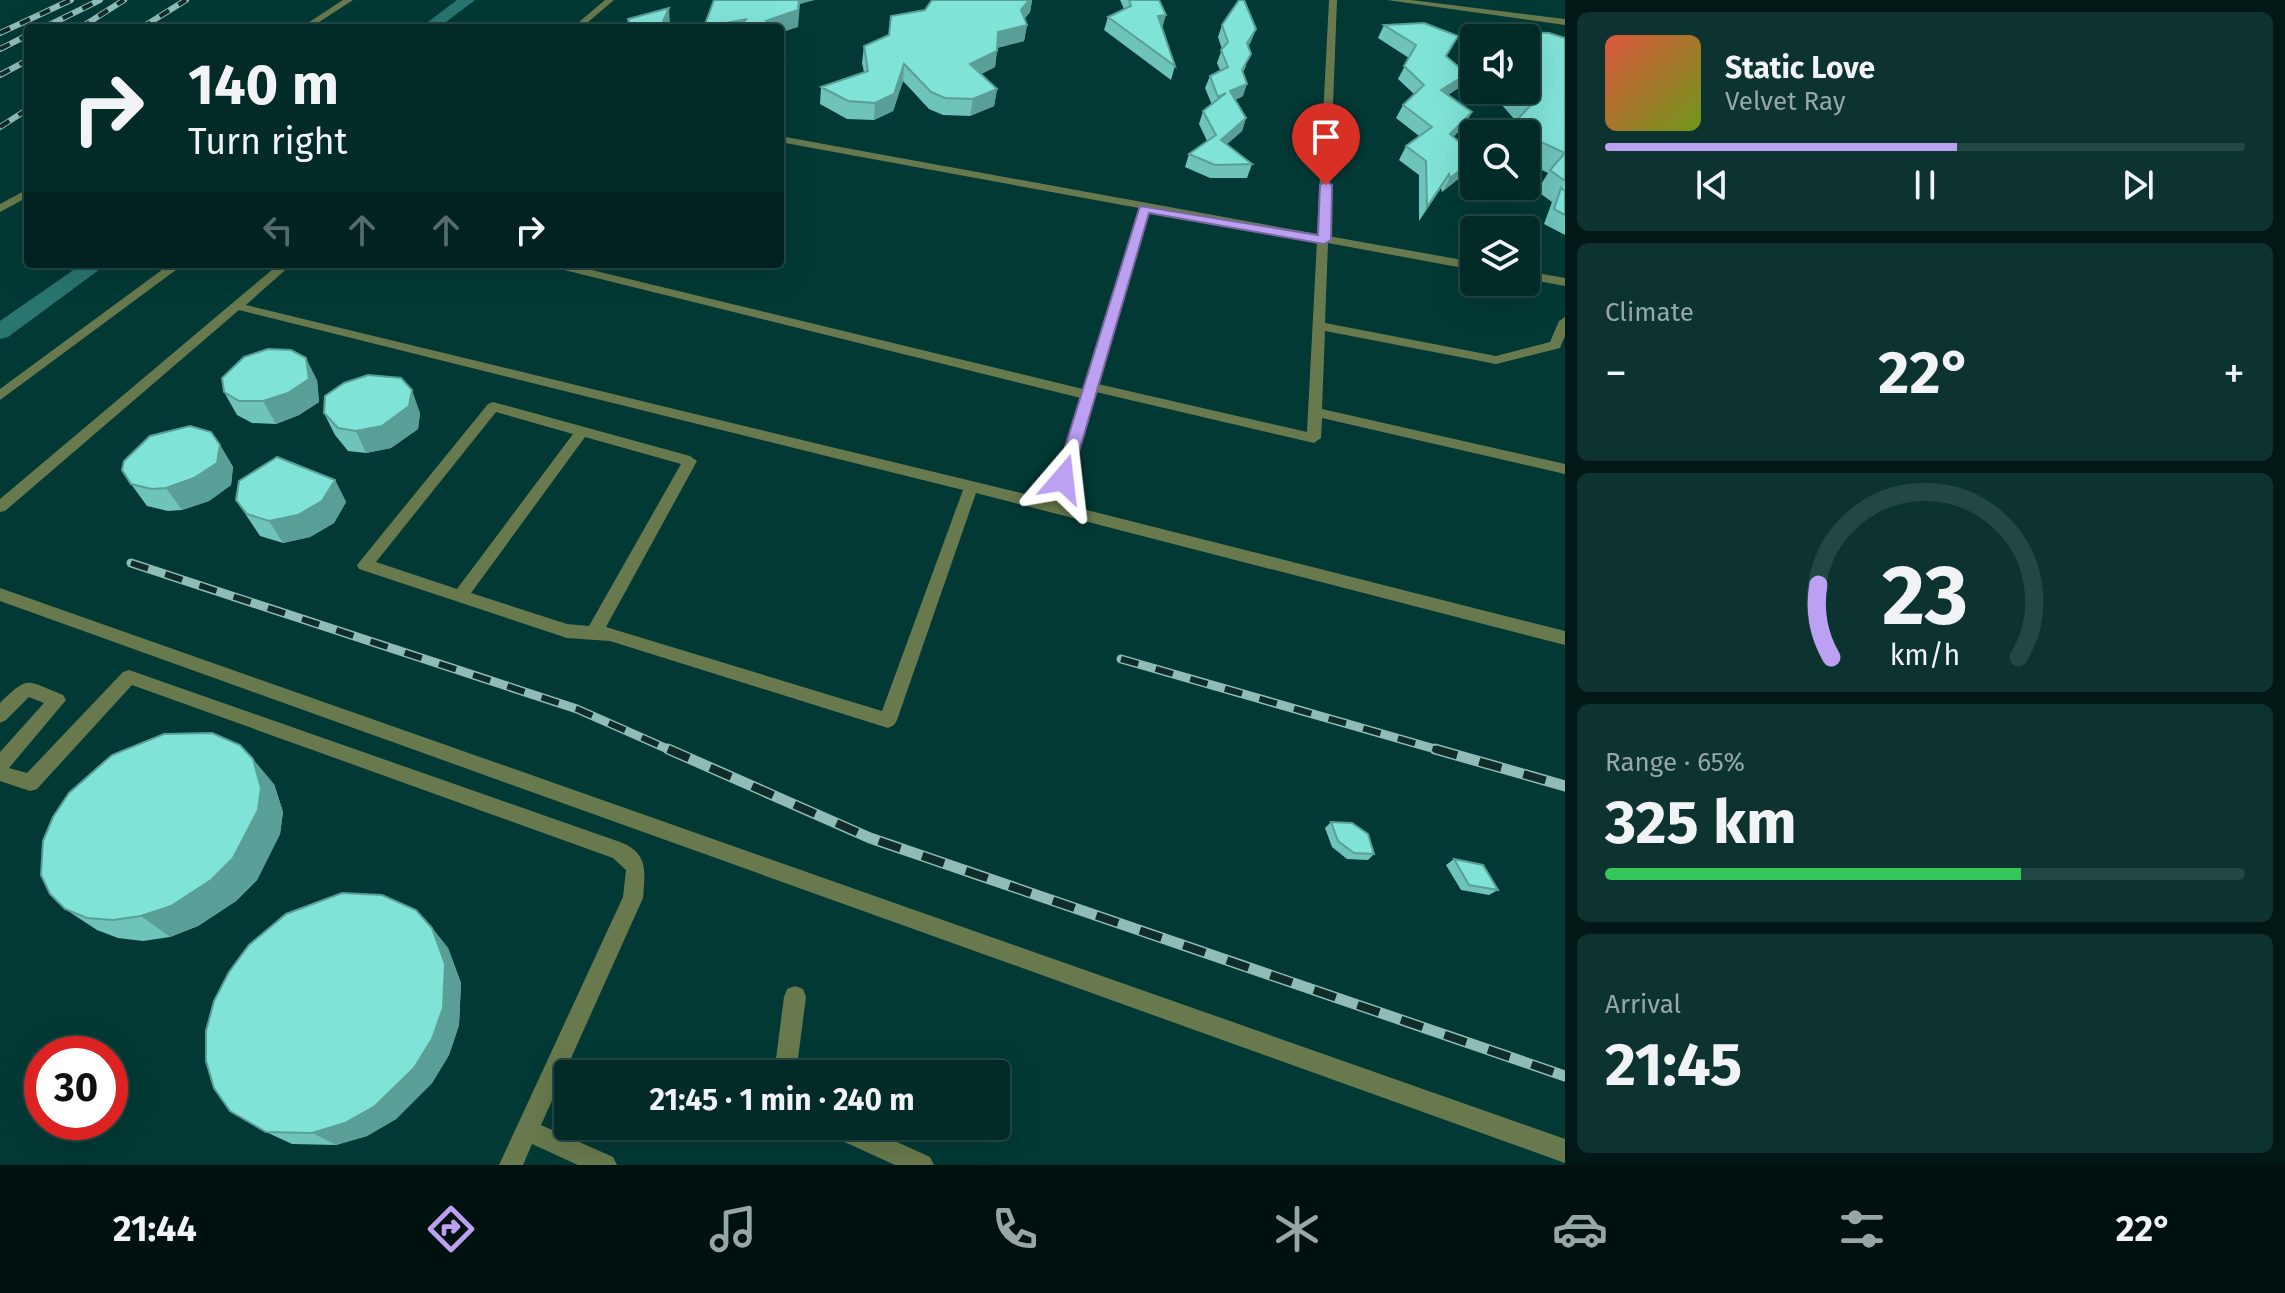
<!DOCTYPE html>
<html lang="en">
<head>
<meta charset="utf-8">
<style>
  body { margin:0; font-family:"Fira Sans",sans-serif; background:#0c3330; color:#f1f3f6; height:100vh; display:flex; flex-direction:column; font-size:30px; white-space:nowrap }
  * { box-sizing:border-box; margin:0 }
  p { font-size:26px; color:#96a7a8 }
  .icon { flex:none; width:44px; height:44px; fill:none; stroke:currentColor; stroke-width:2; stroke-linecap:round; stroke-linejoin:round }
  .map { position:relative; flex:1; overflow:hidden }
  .details { display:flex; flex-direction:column; gap:12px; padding:12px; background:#011816; width:720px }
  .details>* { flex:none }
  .guide { position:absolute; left:24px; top:24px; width:760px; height:244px; border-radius:8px; box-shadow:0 8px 32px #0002,0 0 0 2px #234745; background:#022b28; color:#f1f3f6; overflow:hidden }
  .controls { position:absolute; left:1460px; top:24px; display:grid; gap:16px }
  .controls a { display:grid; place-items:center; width:80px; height:80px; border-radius:8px; background:#022b28; box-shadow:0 8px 32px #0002,0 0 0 2px #234745; font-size:40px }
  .speed { position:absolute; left:24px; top:1036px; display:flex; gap:16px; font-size:40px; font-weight:700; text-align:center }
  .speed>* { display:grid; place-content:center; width:104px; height:104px; border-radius:50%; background:#022b28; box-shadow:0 8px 32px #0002,0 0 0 2px #234745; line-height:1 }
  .speed .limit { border:12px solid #d22; background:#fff; color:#111 }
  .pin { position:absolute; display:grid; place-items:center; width:68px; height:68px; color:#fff; margin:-82px -34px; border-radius:50% 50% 50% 0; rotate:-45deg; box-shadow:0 0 8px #0007 }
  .pin .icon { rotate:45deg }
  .me { position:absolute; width:88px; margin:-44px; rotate:17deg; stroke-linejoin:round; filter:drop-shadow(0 0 6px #0008) }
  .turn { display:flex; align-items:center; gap:28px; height:168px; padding:0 32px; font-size:36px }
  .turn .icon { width:104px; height:104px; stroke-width:2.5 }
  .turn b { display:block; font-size:56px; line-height:68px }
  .lanes { display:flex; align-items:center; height:76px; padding:0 32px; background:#0003; justify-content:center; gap:40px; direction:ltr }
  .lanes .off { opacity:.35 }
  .big { font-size:60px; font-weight:700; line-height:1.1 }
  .details .card { flex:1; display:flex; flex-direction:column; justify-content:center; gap:12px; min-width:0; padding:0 28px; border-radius:12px; background:#0c3330 }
  .details .dial { align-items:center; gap:0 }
  .dial svg { height:208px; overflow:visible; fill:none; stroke:#234745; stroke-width:7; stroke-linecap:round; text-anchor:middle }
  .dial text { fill:#f1f3f6; stroke:none }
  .song { display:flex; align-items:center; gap:24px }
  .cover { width:96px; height:96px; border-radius:12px; background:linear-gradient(135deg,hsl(10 70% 55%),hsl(80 70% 35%)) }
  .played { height:8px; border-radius:4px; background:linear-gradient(90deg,#bca0f2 55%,#234745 55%) }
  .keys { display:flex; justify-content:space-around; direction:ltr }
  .heat { display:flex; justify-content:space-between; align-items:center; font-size:44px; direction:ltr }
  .charge { height:12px; border-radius:6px; background:linear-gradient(90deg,#34c759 65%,#234745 0) }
  .trip { position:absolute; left:554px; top:1060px; width:456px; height:80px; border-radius:8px; background:#022b28; box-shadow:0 8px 32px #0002,0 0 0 2px #234745; font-weight:700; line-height:80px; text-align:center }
  .menu { display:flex; height:128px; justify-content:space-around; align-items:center; background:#011110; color:#96a7a8 }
  .menu .icon { width:56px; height:56px }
  .menu .selected { color:#bca0f2 }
  .menu b { font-size:36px; color:#f1f3f6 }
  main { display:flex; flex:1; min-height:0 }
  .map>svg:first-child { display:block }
</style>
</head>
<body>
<main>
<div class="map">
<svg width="1565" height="1165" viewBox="0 0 1565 1165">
  <rect width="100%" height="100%" fill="#023935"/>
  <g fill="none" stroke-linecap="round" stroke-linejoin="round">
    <path fill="#28766f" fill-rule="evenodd" d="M457,0H475L438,28H420Z
      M82,264H107L8,337L0,339V321Z"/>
    <path fill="#687a4d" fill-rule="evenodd" d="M343,0H353L310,28H300Z
      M605,0H614L581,28H572Z
      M1329,0H1337L1328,236L1474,262V270L1328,243L1325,323L1496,356L1550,342L1559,321L1565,317V336L1560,348L1496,364L1325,331L1322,409L1565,464V474L1322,418L1321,438L1314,443L1096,392L1063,504L1565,631V645L976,493L897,720L894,725L888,728L610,641L567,638L359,569L357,565L488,404L493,402L690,456L697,461L606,627L882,711L963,490L239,310L5,511L0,512V499L279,264H292L246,305L1050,500L1081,398L548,266L546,264H567L1083,389L1139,208L780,142V136L1317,234ZM1149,210L1317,241L1307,432L1098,384ZM496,412L573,434L457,589L376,562ZM585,437L681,464L589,626L567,624L471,593Z
      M1387,0H1411L1565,19V25Z
      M28,189V197L0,212V204Z
      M170,264H184L0,400V389Z
      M1526,271L1565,278V286L1526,279Z
      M0,588L1565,1139V1163L0,601Z
      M129,670L620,842C649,853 645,872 643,898L541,1125L613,1157L617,1165H578L532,1144L523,1165H499L623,897L626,870L613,858L132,685L37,789L30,791L0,781V752L44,703L29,697L6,720L0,723V703C30,674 26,681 63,695L66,700L9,768L27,773L123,672Z
      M795,986L803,989L806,997L796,1074H774L784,997L787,989Z
      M823,1126H862L930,1157L934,1165H895L827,1134Z"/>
    <defs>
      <path id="rail-far2" d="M43,28L100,0
        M80,28L124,0
        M141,28L186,0
        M0,33L71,0
        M0,49L28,35
        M0,75L28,60
        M0,127L28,109"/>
      <path id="rail-far1" d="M131,563L577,709L672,751
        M1121,659L1442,751"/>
      <path id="rail" d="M668,749L870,838L1565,1076
        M1435,749L1565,786"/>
    </defs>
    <use href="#rail-far2" stroke="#8fbcb7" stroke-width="6"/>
    <use href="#rail-far1" stroke="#8fbcb7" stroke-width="9"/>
    <use href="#rail" stroke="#8fbcb7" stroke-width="11"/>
    <use href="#rail-far2" stroke="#0f2c29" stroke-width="4" stroke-dasharray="11" stroke-linecap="butt"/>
    <use href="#rail-far1" stroke="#0f2c29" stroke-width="6" stroke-dasharray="18" stroke-linecap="butt"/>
    <use href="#rail" stroke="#0f2c29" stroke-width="8" stroke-dasharray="23" stroke-linecap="butt"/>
  </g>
  <path fill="#6ec3ba" d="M932,0H1032L1030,12L1024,19L1027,25L1024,41L997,48L995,67L981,74L997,89L994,106L970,116L943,115L929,109L903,81L893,111L874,120L847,119L820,104L821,87L864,72L862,63L864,46L889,35L925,10Z
    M1120,0H1159L1162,29L1175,66L1171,80L1104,30L1108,17L1124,9Z
    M1222,25L1256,29L1248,47L1246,66L1243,72V96L1235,100L1246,118L1242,131L1227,144L1252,164L1247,178H1210L1185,167L1189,154L1207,141L1199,124L1203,111L1212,105L1205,88L1210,76L1220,70L1217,63L1222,49L1218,37Z
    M1384,25L1447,57L1460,87L1448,95L1472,112L1464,126L1453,137L1474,155V161L1468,171L1442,192L1441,188L1419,221V175L1399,160L1406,146L1419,136L1396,118L1403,105L1414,94L1398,79L1409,58L1378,38Z
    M1495,36L1565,38V235L1544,224L1552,202L1537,191L1548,173L1526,162V134H1507L1516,121L1501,104L1509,90H1526V38H1494Z
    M317,380L319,402L299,415L276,424L252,423L237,415L224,392Z
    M324,413H420L418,429L391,448L366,453L348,451L335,435Z
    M220,445L233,467L231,485L209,501L182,510L168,511L147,506L131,484Z
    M335,480L346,502L334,523L310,537L283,543L260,536L236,500Z
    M274,784L283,812L280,834L257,880L236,901L198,926L170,937L143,941L118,938L97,930L65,909Z
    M1331,822L1374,854L1368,860L1347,859L1332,847L1325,828Z
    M1454,859L1498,890L1489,895L1461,890L1446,865Z
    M432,928L448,948L461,983L459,1025L449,1055L432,1083L396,1119L367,1136L336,1145L292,1144L266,1132Z"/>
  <path fill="#5a9f97" d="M799,0H815L800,4L798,27L780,33V28H766V21Z
    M1029,0H1032L1030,12L1018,27L1021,10Z
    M669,8L670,25L669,28H660Z
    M1166,15L1162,29L1158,16Z
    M747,19V28H704V27Z
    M1027,25L1024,41L995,48L998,32Z
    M1256,29L1251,42L1242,55L1247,43Z
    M997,51L995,67L968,81L970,64Z
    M904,64L903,81L893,111L874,120L875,103Z
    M1467,74L1460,87L1434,104L1441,90Z
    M1247,84L1243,96L1226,104L1230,91Z
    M997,89L994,106L970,116L973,99Z
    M1472,112L1464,126L1443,148L1450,134Z
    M1246,118L1242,131L1217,153L1221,140Z
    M1474,159V161L1468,171L1442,192L1450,178Z
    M1449,174L1441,188L1419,221L1427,207Z
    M306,358L317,380L319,402L299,415L276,424L263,401Z
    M412,390L420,413L418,429L391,448L366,453L356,431Z
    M220,445L233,467L231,485L209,501L182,510L166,488Z
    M335,480L346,502L334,523L310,537L283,543L269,521Z
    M253,759L274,784L283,812L280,834L257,880L236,901L198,926L170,937L141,916Z
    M432,928L448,948L461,983L459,1025L449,1055L432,1083L396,1119L367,1136L336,1145L312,1133Z"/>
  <path fill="#80e3d8" stroke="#5a9f97" stroke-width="2" d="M714,0H799L798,10L766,21L768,28H736L747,19L704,27Z
    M932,0H1029L1021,10L1027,25L998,32L997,51L970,64L997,89L973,99L945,98L931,92L904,64L894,94L875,103L848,101L821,87L868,71L864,46L889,35L891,16L925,10Z
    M1129,0H1159L1166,15L1158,16L1175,66L1108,17L1131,6Z
    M1239,0H1244L1256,29L1247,43L1251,54L1242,70L1247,84L1230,91L1246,118L1221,140L1252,164L1215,165L1189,154L1216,135L1203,111L1226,93L1218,97L1210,76L1228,67L1221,50L1228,42L1222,25Z
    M669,8L660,28H630L628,19Z
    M1424,23L1458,36L1446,56L1467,74L1441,90L1472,112L1450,134L1474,155V159L1450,178L1449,174L1427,207L1426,161L1406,146L1432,127L1403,105L1424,85L1404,66L1416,45L1384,25Z
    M1525,32L1549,33L1565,38V181L1550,170L1565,153L1526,135V134H1523L1513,124L1531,105L1518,90H1526V69L1532,62L1526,58V38H1498L1495,36Z
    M1561,188L1565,191V215L1554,209Z
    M268,349L291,350L306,358L309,379L288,393L263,401H239L224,392L222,378L244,357Z
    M368,375L401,378L412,390L409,406L382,426L356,431L338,428L324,413L325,396L344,383Z
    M190,426L211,432L220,445L217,463L194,478L166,488L152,489L131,484L122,470L124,461L150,436Z
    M277,457L335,480L322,501L298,515L269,521L247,514L236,500L239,481Z
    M212,733L240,745L253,759L261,788L258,810L233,858L211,880L171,906L141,916L113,920L87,918L65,909L50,894L41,875L43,841L53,817L69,793L112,755L164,734Z
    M1331,822L1352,823L1368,834L1374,854L1354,853L1338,841Z
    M1454,859L1483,865L1498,890L1469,885Z
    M342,893L382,895L416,910L432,928L445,964L443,1008L432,1039L414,1068L375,1106L345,1123L312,1133L266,1132L230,1111L214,1088L206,1061V1031L214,1001L229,972L249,945L286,914Z"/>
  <path fill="#bca0f2" stroke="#7a689d" stroke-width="2" d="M1326,181L1332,185L1331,240L1324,244L1149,213L1071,479L1069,483H1057L1055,479L1140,206L1318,235L1320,185Z"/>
</svg>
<div class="controls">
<a><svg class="icon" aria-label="sound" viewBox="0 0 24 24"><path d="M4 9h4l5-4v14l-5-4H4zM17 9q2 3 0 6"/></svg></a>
<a><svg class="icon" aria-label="search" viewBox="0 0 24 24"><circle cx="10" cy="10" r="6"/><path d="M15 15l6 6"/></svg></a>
<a><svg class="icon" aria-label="layers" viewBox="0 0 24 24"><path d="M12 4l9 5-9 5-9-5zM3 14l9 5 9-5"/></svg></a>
</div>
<div class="speed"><div class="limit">30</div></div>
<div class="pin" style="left:1326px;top:185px;background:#d93025"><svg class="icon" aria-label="arrive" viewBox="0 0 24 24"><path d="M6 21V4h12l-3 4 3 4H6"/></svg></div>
<svg class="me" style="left:1063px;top:479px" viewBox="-20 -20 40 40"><path d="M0-17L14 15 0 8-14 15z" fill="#bca0f2" stroke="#fff" stroke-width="4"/></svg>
<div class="trip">21:45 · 1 min · 240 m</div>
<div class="guide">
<div class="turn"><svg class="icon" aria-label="right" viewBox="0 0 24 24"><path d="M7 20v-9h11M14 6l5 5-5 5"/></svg><div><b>140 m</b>Turn right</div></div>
<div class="lanes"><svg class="icon off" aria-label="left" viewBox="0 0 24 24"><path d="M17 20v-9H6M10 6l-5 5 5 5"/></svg><svg class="icon off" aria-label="ahead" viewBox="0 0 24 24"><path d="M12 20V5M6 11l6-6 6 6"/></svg><svg class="icon off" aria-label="ahead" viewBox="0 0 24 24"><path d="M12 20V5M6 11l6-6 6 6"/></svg><svg class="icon" aria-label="right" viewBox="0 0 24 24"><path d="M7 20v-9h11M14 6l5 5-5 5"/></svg></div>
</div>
</div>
<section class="details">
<div class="card">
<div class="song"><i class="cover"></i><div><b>Static Love</b><p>Velvet Ray</p></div></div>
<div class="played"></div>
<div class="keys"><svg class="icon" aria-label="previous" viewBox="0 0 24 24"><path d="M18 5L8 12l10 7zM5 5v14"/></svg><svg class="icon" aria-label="pause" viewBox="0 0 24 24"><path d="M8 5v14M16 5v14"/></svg><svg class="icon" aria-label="next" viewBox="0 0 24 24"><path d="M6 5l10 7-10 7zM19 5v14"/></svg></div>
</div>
<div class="card"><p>Climate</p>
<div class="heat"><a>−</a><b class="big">22°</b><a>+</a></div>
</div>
<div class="card dial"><svg viewBox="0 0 100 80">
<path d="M14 69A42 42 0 1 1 86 69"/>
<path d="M14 69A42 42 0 0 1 9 41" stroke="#bca0f2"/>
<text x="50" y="56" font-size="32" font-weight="700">23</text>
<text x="50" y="72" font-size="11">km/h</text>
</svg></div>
<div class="card"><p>Range · 65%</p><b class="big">325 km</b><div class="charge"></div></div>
<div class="card"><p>Arrival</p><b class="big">21:45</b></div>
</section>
</main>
<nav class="menu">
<b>21:44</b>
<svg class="icon selected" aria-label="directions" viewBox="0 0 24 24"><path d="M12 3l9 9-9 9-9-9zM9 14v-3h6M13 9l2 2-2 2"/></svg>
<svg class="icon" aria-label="music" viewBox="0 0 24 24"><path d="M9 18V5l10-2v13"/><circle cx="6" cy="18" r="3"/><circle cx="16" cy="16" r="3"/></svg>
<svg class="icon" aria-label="phone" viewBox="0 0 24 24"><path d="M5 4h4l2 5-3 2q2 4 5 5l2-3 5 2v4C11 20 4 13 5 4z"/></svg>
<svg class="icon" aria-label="climate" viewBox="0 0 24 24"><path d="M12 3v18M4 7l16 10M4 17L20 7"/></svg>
<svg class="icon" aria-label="car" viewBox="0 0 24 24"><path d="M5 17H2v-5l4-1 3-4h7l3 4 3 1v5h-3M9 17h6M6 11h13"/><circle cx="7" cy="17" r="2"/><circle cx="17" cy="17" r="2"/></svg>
<svg class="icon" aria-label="filters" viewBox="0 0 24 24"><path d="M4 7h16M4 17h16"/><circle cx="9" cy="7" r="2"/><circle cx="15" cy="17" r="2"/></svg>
<b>22°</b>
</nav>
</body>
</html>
